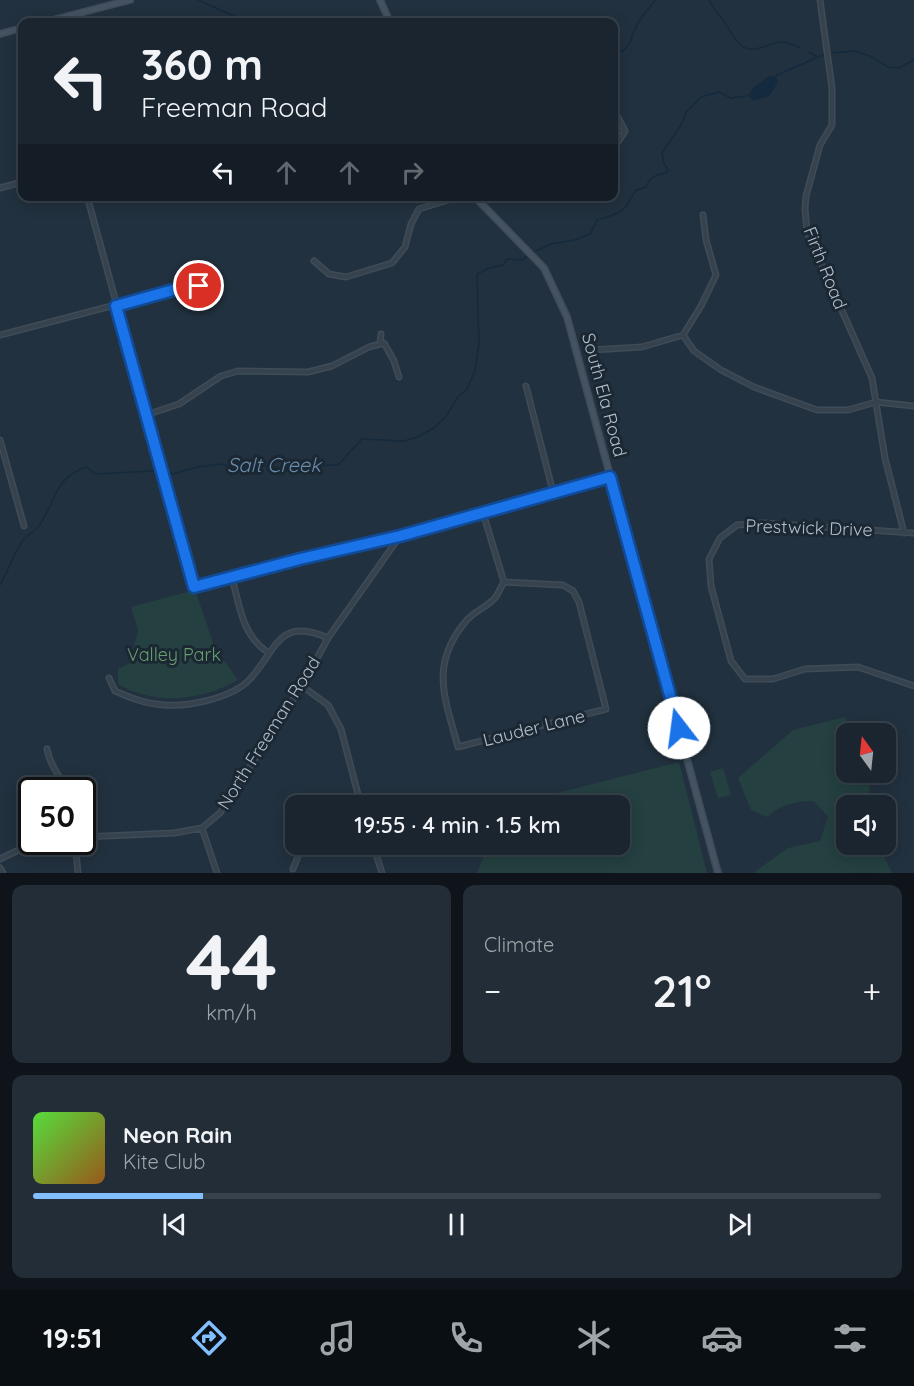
<!DOCTYPE html>
<html lang="en">
<head>
<meta charset="utf-8">
<style>
  body { margin:0; font-family:Quicksand,sans-serif; background:#232d37; color:#f1f3f6; height:100vh; display:flex; flex-direction:column; font-size:22px; white-space:nowrap }
  * { box-sizing:border-box; margin:0 }
  p { font-size:20px; color:#9fa5aa }
  .icon { flex:none; width:33px; height:33px; fill:none; stroke:currentColor; stroke-width:2; stroke-linecap:round; stroke-linejoin:round }
  .map { position:relative; height:873px; overflow:hidden }
  .side { display:flex; flex-direction:column; gap:12px; padding:12px; background:#0e141a; flex:1 }
  .side>* { flex:none }
  .banner { position:absolute; left:18px; top:18px; width:600px; height:183px; border-radius:12px; box-shadow:0 3px 15px #0003,0 0 0 2px #38424b; background:#1a252f; color:#f1f3f6; overflow:hidden }
  .needle { width:39px; rotate:345deg }
  .controls { position:absolute; left:836px; top:723px; display:grid; gap:12px }
  .controls a { display:grid; place-items:center; width:60px; height:60px; border-radius:12px; background:#1a252f; box-shadow:0 3px 15px #0003,0 0 0 2px #38424b; font-size:30px }
  .speed { position:absolute; left:18px; top:777px; display:flex; gap:12px; font-size:30px; font-weight:700; text-align:center }
  .speed>* { display:grid; place-content:center; width:78px; height:78px; border-radius:50%; background:#1a252f; box-shadow:0 3px 15px #0003,0 0 0 2px #38424b; line-height:1 }
  .speed .limit { border:3px solid #111; border-radius:9px; background:#fff; color:#111 }
  .pin { position:absolute; display:grid; place-items:center; width:51px; height:51px; color:#fff; margin:-26px; border:3px solid #fff; border-radius:50%; box-shadow:0 2px 6px #0007 }
  .me { position:absolute; width:66px; margin:-33px; rotate:345deg; stroke-linejoin:round; filter:drop-shadow(0 0 4px #0008) }
  .turn { display:flex; align-items:center; gap:21px; height:126px; padding:0 24px; font-size:27px }
  .turn .icon { width:78px; height:78px; stroke-width:2.5 }
  .turn b { display:block; font-size:42px; line-height:51px }
  .lanes { display:flex; align-items:center; height:57px; padding:0 24px; background:#0003; justify-content:center; gap:30px; direction:ltr }
  .lanes .off { opacity:.35 }
  .big { font-size:45px; font-weight:600; line-height:1.1 }
  .side .tile { flex:1; display:flex; flex-direction:column; justify-content:center; gap:9px; min-width:0; padding:0 21px; border-radius:12px; background:#232d37 }
  .side .dial { align-items:center; gap:0 }
  .dial b { font-size:78px; line-height:1 }
  .song { display:flex; align-items:center; gap:18px }
  .cover { width:72px; height:72px; border-radius:9px; background:linear-gradient(135deg,hsl(110 70% 55%),hsl(30 70% 35%)) }
  .played { height:6px; border-radius:3px; background:linear-gradient(90deg,#82bfff 20%,#38424b 20%) }
  .keys { display:flex; justify-content:space-around; direction:ltr }
  .heat { display:flex; justify-content:space-between; align-items:center; font-size:33px; direction:ltr }
  .side .tiles { flex:1; display:grid; gap:12px; grid-template-columns:1fr 1fr }
  .tile:last-child { grid-column:span 2 }
  .trip { position:absolute; left:285px; top:795px; width:345px; height:60px; border-radius:12px; background:#1a252f; box-shadow:0 3px 15px #0003,0 0 0 2px #38424b; font-weight:600; line-height:60px; text-align:center }
  .tab-bar { display:flex; height:96px; justify-content:space-around; align-items:center; background:#0a0f13; color:#9fa5aa }
  .tab-bar .icon { width:42px; height:42px }
  .tab-bar .selected { color:#82bfff }
  .tab-bar b { font-size:27px; color:#f1f3f6 }
  .map>svg:first-child { display:block }
</style>
</head>
<body>
<div class="map">
<svg width="914" height="873" viewBox="0 0 914 873">
  <rect width="100%" height="100%" fill="#22313f"/>
  <path fill="#244040" d="M195,590L215,648L238,680C201,701 155,706 118,684V669L130,663L138,630L131,607Z
    M845,717L853,733L846,734V772L871,773L868,805L846,806V844L878,845L892,873H753L788,848L820,841L828,817L814,801C796,801 781,804 767,817L751,810L738,778L793,730Z
    M679,762L707,873H477L488,845L620,844V806L510,805Z
    M723,768L731,795L718,798L710,772Z"/>
  <path fill="#142a3e" d="M769,76H776L778,82L769,96L754,101L748,96L754,87Z"/>
  <g fill="none" stroke-linecap="round" stroke-linejoin="round">
    <path stroke="#142a3e" stroke-width="1.5" d="M198,0L247,22
      M709,0C713,9 720,15 725,23C733,34 739,52 755,49C778,45 775,36 800,48
      M450,22L473,16L489,22
      M809,52L816,56
      M831,53L855,51L870,56L888,67L899,68L914,60
      M614,55C634,48 629,38 638,23C643,14 650,7 656,0
      M775,76L823,55
      M534,252L551,244L575,240L590,234L597,220C620,214 624,213 635,191L646,187C650,177 655,175 666,173L668,169L664,164L662,153L681,125L686,112L701,97L719,92L731,98L747,96
      M167,472L173,474L197,467L222,464L227,466L243,464L280,468L334,465L339,464L362,439L404,441L420,436L435,427L447,415L457,398L467,389L475,371L479,344L477,274L489,268L503,265L507,259L521,260L527,257
      M0,585C8,571 14,552 24,539C30,533 37,530 41,523C56,499 56,476 87,467L95,474L153,471"/>
    <defs>
      <path id="street" d="M820,0L832,88V125L820,145L806,196L805,209L807,232L872,378L885,458L904,533
        M614,148L625,131L615,112
        M0,188L22,182
        M87,196L194,587L300,559L400,536L610,477
        M314,261L329,274L346,277L392,263L405,247L411,224L419,209L461,196
        M0,335L184,287L199,286L204,302
        M683,335L701,306L716,275L706,240L703,215
        M380,344L381,334
        M592,350L642,347L683,335L694,351L721,370L754,387L817,410H848L876,402L914,406
        M526,386L553,492
        M146,415L179,404L221,376L238,371L308,372L332,366L369,347L384,343L394,361L399,377
        M0,440L24,526
        M483,513L504,582
        M914,533L763,523L737,525L720,538L709,559L711,586L731,661L745,679H773L805,669L858,667L914,686
        M232,578C240,607 242,636 269,653
        M504,582L563,585L573,591L579,602L606,709L458,747C445,698 429,665 466,621C473,612 487,607 495,598C498,594 501,587 504,582Z
        M109,678L115,691C131,698 146,704 164,705C188,707 233,698 250,679C277,650 278,616 328,638
        M302,686L328,705L341,729L361,806
        M47,749C50,768 60,773 65,790
        M202,828L217,873
        M82,837L174,833L202,828L220,813L302,686L328,638L400,536
        M75,842L78,873
        M373,844L382,873
        M0,859L25,847L44,842
        M0,868L3,873
        M293,869L303,844"/>
      <path id="secondary" d="M380,0L390,22
        M45,22L130,0
        M0,34L22,28
        M474,196L544,268L567,317L718,873"/>
    </defs>
    <use href="#street" stroke="#3f4c58" stroke-width="7"/>
    <use href="#secondary" stroke="#3f4c58" stroke-width="8"/>
    <use href="#street" stroke="#36434f" stroke-width="4"/>
    <use href="#secondary" stroke="#445262" stroke-width="5"/>
  </g>
  <g fill="none" stroke-linecap="round" stroke-linejoin="round">
    <defs>
      <path id="route" d="M199,286L184,287L116,306L194,587L300,559L400,536L610,477L679,728"/>
    </defs>
    <use href="#route" stroke="#114b97" stroke-width="15"/>
    <use href="#route" stroke="#1a73e8" stroke-width="10"/>
  </g>
  <g text-anchor="middle" stroke-width="6" stroke-linejoin="round" paint-order="stroke">
    <g font-size="18" fill="#b2beca" stroke="#1b2834">
      <text transform="translate(825 268) rotate(68)" y="6">Firth Road</text>
      <text transform="translate(604 395) rotate(75)" y="6">South Ela Road</text>
      <text transform="translate(809 528) rotate(2)" y="6">Prestwick Drive</text>
      <text transform="translate(534 728) rotate(-14)" y="6">Lauder Lane</text>
      <text transform="translate(269 733) rotate(-58)" y="6">North Freeman Road</text>
    </g>
    <g font-size="18" fill="#679d6e" stroke="#1b2834">
      <text x="174" y="661">Valley Park</text>
    </g>
    <g font-size="20" font-style="italic" fill="#698cab" stroke="#1b2834">
      <text x="274" y="472">Salt Creek</text>
    </g>
  </g>
</svg>
<div class="controls">
<a><svg class="needle" viewBox="-14 -14 28 28"><path d="M0-13l5 13h-10z" fill="#e53935"/><path d="M0 13l5-13h-10z" fill="#9fa5aa"/></svg></a>
<a><svg class="icon" aria-label="sound" viewBox="0 0 24 24"><path d="M4 9h4l5-4v14l-5-4H4zM17 9q2 3 0 6"/></svg></a>
</div>
<div class="speed"><div class="limit">50</div></div>
<div class="pin" style="left:199px;top:286px;background:#d93025"><svg class="icon" aria-label="arrive" viewBox="0 0 24 24"><path d="M6 21V4h12l-3 4 3 4H6"/></svg></div>
<svg class="me" style="left:679px;top:728px" viewBox="-20 -20 40 40"><circle r="19" fill="#fff"/><path d="M0-13L10 11 0 6-10 11z" fill="#1a73e8"/></svg>
<div class="trip">19:55 · 4 min · 1.5 km</div>
<div class="banner">
<div class="turn"><svg class="icon" aria-label="left" viewBox="0 0 24 24"><path d="M17 20v-9H6M10 6l-5 5 5 5"/></svg><div><b>360 m</b>Freeman Road</div></div>
<div class="lanes"><svg class="icon" aria-label="left" viewBox="0 0 24 24"><path d="M17 20v-9H6M10 6l-5 5 5 5"/></svg><svg class="icon off" aria-label="ahead" viewBox="0 0 24 24"><path d="M12 20V5M6 11l6-6 6 6"/></svg><svg class="icon off" aria-label="ahead" viewBox="0 0 24 24"><path d="M12 20V5M6 11l6-6 6 6"/></svg><svg class="icon off" aria-label="right" viewBox="0 0 24 24"><path d="M7 20v-9h11M14 6l5 5-5 5"/></svg></div>
</div>
</div>
<section class="side">
<div class="tiles">
<div class="tile dial"><b>44</b><p>km/h</p></div>
<div class="tile"><p>Climate</p>
<div class="heat"><a>−</a><b class="big">21°</b><a>+</a></div>
</div>
<div class="tile">
<div class="song"><i class="cover"></i><div><b>Neon Rain</b><p>Kite Club</p></div></div>
<div class="played"></div>
<div class="keys"><svg class="icon" aria-label="previous" viewBox="0 0 24 24"><path d="M18 5L8 12l10 7zM5 5v14"/></svg><svg class="icon" aria-label="pause" viewBox="0 0 24 24"><path d="M8 5v14M16 5v14"/></svg><svg class="icon" aria-label="next" viewBox="0 0 24 24"><path d="M6 5l10 7-10 7zM19 5v14"/></svg></div>
</div>
</div>
</section>
<nav class="tab-bar">
<b>19:51</b>
<svg class="icon selected" aria-label="directions" viewBox="0 0 24 24"><path d="M12 3l9 9-9 9-9-9zM9 14v-3h6M13 9l2 2-2 2"/></svg>
<svg class="icon" aria-label="music" viewBox="0 0 24 24"><path d="M9 18V5l10-2v13"/><circle cx="6" cy="18" r="3"/><circle cx="16" cy="16" r="3"/></svg>
<svg class="icon" aria-label="phone" viewBox="0 0 24 24"><path d="M5 4h4l2 5-3 2q2 4 5 5l2-3 5 2v4C11 20 4 13 5 4z"/></svg>
<svg class="icon" aria-label="climate" viewBox="0 0 24 24"><path d="M12 3v18M4 7l16 10M4 17L20 7"/></svg>
<svg class="icon" aria-label="car" viewBox="0 0 24 24"><path d="M5 17H2v-5l4-1 3-4h7l3 4 3 1v5h-3M9 17h6M6 11h13"/><circle cx="7" cy="17" r="2"/><circle cx="17" cy="17" r="2"/></svg>
<svg class="icon" aria-label="filters" viewBox="0 0 24 24"><path d="M4 7h16M4 17h16"/><circle cx="9" cy="7" r="2"/><circle cx="15" cy="17" r="2"/></svg>
</nav>
</body>
</html>
